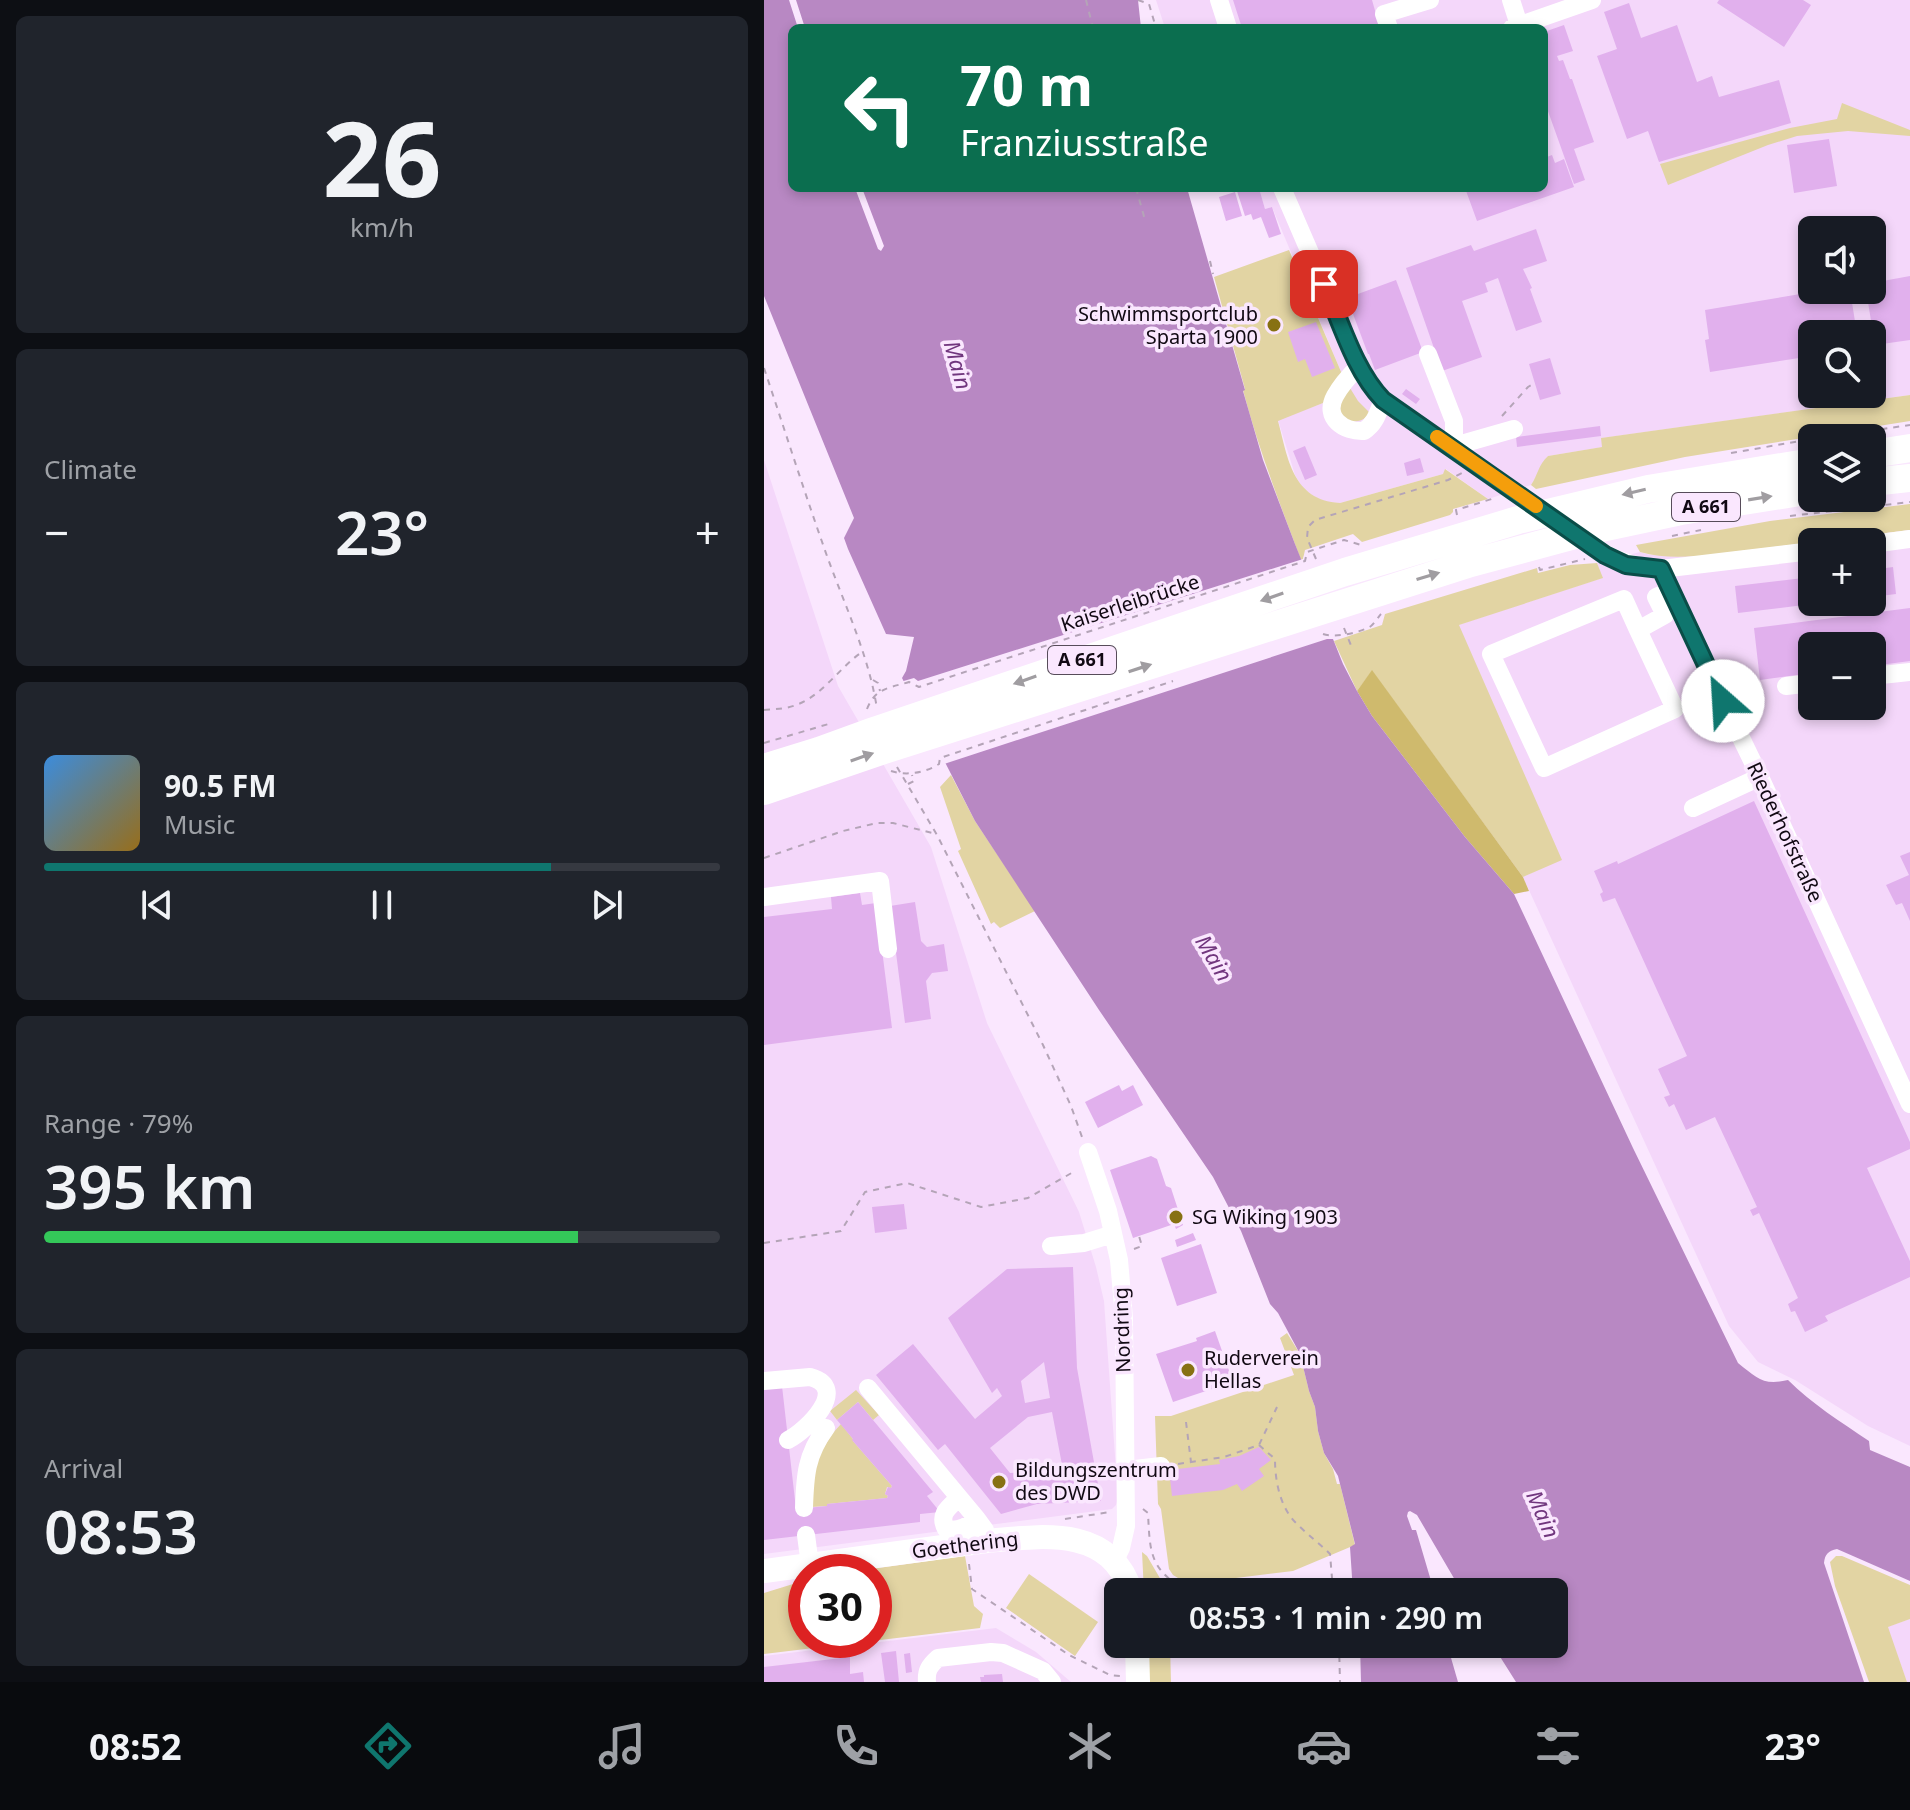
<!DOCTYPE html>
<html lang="en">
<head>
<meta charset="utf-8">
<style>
  body { margin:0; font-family:"Noto Sans",sans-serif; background:#20242c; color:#f1f3f6; height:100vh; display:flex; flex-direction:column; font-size:30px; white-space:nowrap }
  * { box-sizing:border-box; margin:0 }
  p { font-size:26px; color:#9ea1a6 }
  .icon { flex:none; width:44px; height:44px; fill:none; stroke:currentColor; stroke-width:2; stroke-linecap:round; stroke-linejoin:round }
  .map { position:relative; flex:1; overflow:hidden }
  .details { display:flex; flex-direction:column; gap:16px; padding:16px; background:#0d0f14; width:764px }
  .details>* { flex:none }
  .hud { position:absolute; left:24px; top:24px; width:760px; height:168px; border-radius:12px; box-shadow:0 4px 12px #0003; background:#0b6e4f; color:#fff; overflow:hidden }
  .fabs { position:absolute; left:1034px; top:216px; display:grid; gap:16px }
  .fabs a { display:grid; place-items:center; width:88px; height:88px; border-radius:12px; background:#171b24; box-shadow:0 4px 12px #0003; font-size:40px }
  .speed { position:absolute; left:24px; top:1554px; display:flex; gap:16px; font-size:40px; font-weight:700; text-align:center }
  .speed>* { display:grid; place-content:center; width:104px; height:104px; border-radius:50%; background:#171b24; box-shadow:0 4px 12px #0003; line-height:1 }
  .speed .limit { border:12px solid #d22; background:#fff; color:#111 }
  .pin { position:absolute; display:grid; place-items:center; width:68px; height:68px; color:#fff; margin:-34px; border-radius:16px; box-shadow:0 4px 12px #0006 }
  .me { position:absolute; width:88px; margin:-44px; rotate:334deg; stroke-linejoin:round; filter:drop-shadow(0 0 6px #0008) }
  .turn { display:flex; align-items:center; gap:28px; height:168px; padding:0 40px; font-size:36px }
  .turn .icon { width:104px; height:104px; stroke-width:2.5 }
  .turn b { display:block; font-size:56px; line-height:68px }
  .big { font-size:60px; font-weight:600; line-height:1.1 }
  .details .card { flex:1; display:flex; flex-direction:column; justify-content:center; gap:12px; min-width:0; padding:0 28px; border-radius:12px; background:#20242c }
  .details .dial { align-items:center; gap:0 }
  .dial b { font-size:104px; line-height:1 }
  .song { display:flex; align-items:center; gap:24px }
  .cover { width:96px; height:96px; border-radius:12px; background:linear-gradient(135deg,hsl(210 70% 55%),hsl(40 70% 35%)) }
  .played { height:8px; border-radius:4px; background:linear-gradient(90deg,#0f766e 75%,#363941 75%) }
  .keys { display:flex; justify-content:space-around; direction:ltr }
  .heat { display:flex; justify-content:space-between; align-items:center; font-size:44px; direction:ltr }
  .charge { height:12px; border-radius:6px; background:linear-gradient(90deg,#34c759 79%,#363941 0) }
  .trip { position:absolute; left:340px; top:1578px; width:464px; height:80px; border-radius:12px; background:#171b24; box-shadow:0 4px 12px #0003; font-weight:600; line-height:80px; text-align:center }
  .menu { display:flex; height:128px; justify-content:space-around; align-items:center; background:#090b0e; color:#9ea1a6 }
  .menu .icon { width:56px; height:56px }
  .menu .selected { color:#0f766e }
  .menu b { font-size:36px; color:#f1f3f6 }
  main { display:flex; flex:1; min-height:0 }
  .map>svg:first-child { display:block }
</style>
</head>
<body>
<main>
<section class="details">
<div class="card dial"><b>26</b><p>km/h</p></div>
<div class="card"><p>Climate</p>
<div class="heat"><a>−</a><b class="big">23°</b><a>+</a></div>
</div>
<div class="card">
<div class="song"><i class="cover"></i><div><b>90.5 FM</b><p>Music</p></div></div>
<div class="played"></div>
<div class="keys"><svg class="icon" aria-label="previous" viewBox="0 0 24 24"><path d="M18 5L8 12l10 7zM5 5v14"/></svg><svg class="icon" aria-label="pause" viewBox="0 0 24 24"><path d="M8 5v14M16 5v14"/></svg><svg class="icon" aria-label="next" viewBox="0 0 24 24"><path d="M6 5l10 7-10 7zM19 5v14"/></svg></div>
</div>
<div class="card"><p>Range · 79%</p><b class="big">395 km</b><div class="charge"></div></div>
<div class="card"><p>Arrival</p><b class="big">08:53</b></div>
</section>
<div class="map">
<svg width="1146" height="1682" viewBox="0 0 1146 1682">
  <rect width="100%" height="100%" fill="#fae7fe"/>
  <path fill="#f4d7fa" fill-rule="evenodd" d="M392,0H1146V395L838,438L839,447L784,456L767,485L724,499L682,469L679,474L576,503L562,502L549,496L538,487L531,475L514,420L559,403L578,374L508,207L501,209L495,188H780V28H401ZM1048,230H1108V290H1048ZM1048,334H1108V394H1048Z
    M0,460L74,686L167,847L223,1023L315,1212L332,1267L340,1301L354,1498L352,1505L348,1509L0,1554Z
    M1146,530V1446L1104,1426L1031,1380L994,1362L965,1326L759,877L797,859L694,625L838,578L833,563L876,552L886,555L1048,542V602H1108V542H1050ZM1048,646H1108V706H1048Z
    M1146,1619V1682H1143L1123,1627Z
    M232,1628L272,1652L307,1682H0V1656Z"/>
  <path fill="#e2d4a3" d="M1078,103L1146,130V136L1084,131L1033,136L1004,145L904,185L896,164L1026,128L1073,119Z
    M525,250L578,374L559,403L514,421C524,458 528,500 576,503L679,474L681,469L724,499L689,509V512L686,515L598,542L589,534L541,550L539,559L537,560C516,504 494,448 479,390L481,389L450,277Z
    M586,388L594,401L606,413C598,422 594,422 582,421L575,410L577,399Z
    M1146,395V421L921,457L772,489L767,485C774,475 774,465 784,456L838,447L837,438Z
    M1146,504V530L937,556C916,557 896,558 876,552L872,545L1006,521Z
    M833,563L839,578L695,625L798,860L759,877L608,671L593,691L570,641L618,625L621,614L773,568L774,573L806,565Z
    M187,775L211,821L271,911L236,928L230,922L227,924L194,851L197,849L176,787Z
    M523,1333L536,1354L545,1391L551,1407L554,1431L560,1453L569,1469L573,1484H576L591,1545L529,1571L424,1584L409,1575L405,1569L397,1509L394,1504L391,1416H407L530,1375L516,1338Z
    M92,1390L115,1415L109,1420L94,1402L73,1420L66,1411Z
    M77,1424L89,1439V1441L128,1486L127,1488L123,1487L121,1494L124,1496L123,1498L63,1504V1506L47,1507L50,1463L68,1434Z
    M378,1552L383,1556L404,1592H380Z
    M201,1556L210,1606L219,1614L216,1628L0,1654V1593L42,1580V1640H110V1572H85Z
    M1072,1556H1078L1146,1585V1619L1124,1627L1143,1682H1105L1071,1586L1066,1562Z
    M265,1574L334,1622L311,1656L242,1608Z
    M383,1644H406L407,1682H384Z"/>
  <path fill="#cfba6d" d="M608,670L759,877L765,891L750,894L701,837L608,716L593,691Z"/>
  <path fill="#b888c3" d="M0,0H25L34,28H28V188H91L114,249L117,251L120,246L98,188H423L481,390L479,391L499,460L531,544L579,664L593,691L608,716L701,837L750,894L869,1148L974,1363C993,1378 999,1386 1024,1380C1048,1404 1077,1422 1105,1441L1106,1450L1146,1467V1581L1073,1549C1064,1551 1061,1554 1060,1563L1100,1682H752L728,1644H790V1592H698L653,1515L646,1511L644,1512L643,1516L648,1530H652L670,1591L589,1592L586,1547L591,1544L574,1476L560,1453L554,1431L551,1407L545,1391L536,1354L514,1313L506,1304L477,1231L449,1177L335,1010L211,821L138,678L142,671L150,637L122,634L84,549L80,538L90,518L0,296Z
    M32,0H374L377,28H41Z
    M596,1644H683L694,1682H597Z"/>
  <path fill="#fae7fe" d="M540,556L574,639H563L180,764L179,767L136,682L150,678L154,681L539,559Z"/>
  <path fill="#e1b0ed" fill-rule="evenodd" d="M469,0H608L616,28H478Z
    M955,0H1039L1047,5L1020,47L953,3Z
    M865,3L877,38L913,25L933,82L948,76L955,97L1015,80L1027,123L895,162L884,131L863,139L833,56L853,49L840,12Z
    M800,25L809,51L793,56L795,61L799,60L806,79H808L830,142L810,149L821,180L810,184L780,100V88H782L780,81V32Z
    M1065,139L1073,186L1030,193L1023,145Z
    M788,155L791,163L800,159L810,187L713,221L701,188H780V158Z
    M479,188H495L501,209L508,207L517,234L505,238L497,217L489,220L487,214L481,216L473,191Z
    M471,192L478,216L462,221L455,197Z
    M772,229L783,261L759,269L768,288L766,289L778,322L752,331L734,278L721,283L724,292L698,301L718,357L678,371L642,268L707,245L710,251Z
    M1146,276V340L1111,345L1102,290H1108V283Z
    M632,280L659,352L611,370L605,354H604L583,298Z
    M1060,290H1086L1093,334H1048V356L946,372L941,340L945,339L941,310Z
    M552,322L571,368L548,377L541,359L534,362L524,332Z
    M786,358L797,394L776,400L765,364Z
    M642,389L656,399L652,404L638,394Z
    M836,426L837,436L753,447L752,437Z
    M541,446L553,475L541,480L529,451Z
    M656,458L660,472L643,476L640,463Z
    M1129,567L1132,594L1108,597V570Z
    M1048,577V604L974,613L971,586Z
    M1146,608V661L1108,666V646H1048V673L996,680L990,628Z
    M990,801L1146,1142V1149L1103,1168L1146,1261V1277L1061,1316L1064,1321L1041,1332L1031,1311L1027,1312L1024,1304L1034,1298L995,1213L989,1216L986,1210L993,1207L951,1117L922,1130L910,1104L905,1107L900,1097L906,1095L894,1069L923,1056L851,898L839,902L836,894L839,892L830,871L853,861L854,864Z
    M1146,852V921L1138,903L1132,905L1122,885L1145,875L1136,856Z
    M96,893L98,905L112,903L128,1028L0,1045V917L68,909L67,897Z
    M151,902L157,941L163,947L180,944L184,971L168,973L162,981L167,1019L141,1023L126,906Z
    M355,1085L358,1091L369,1085L379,1105L334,1128L321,1102Z
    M387,1156L393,1159L402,1186L407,1188L419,1225L412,1229L410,1224L369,1238L346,1170Z
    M140,1204L143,1229L111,1233L108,1207Z
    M429,1233L432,1240L413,1247L411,1240Z
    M437,1244L453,1293L413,1306L397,1258Z
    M309,1267L313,1368L337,1501L273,1504L237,1514L181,1444L174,1450L112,1375L149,1344L211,1419L238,1396L233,1388L228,1393L184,1318L243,1269ZM280,1362L286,1398L261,1403L257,1381ZM288,1412L299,1470L246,1473L226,1448L264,1417Z
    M451,1331L469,1382L409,1402L392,1354L433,1341L432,1338Z
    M0,1385L18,1386L32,1509L63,1506V1504L123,1498L124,1496L121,1494L124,1487L127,1488L128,1486L88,1440L89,1439L73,1420L94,1402L169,1492L163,1496L176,1512L156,1514V1522L0,1540Z
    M495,1447L507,1460L495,1469L500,1476L478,1491L473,1484L459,1490L408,1496L405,1470L456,1464L455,1460L475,1456Z
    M132,1651L135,1682H121L117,1653Z
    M146,1653L148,1672L142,1673L140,1654Z
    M86,1657V1674L99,1672L100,1682H0V1667Z
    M238,1674L239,1682H217L216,1677H220V1675Z"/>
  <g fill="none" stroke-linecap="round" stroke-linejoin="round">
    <path stroke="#b4a4b7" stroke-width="2" stroke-dasharray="6 6" stroke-linecap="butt" d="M322,0L329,28
      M374,0L385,4L392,28
      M372,188L381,220
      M446,261L449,274
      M0,368C21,431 41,494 63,556C81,606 105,656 113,709
      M738,416L764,387L771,383
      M1058,438L1146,425
      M967,453L1048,439
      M693,515L692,510L731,498
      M1026,516L1146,502
      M908,536L937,530
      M552,559L543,538L544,527L551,520L684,480L698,473
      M775,567L776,570L821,559
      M580,628L588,648
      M559,634C571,638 596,633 607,626C610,624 615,616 617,614
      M109,680L114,683L116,691
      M103,709C111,688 125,688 145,682L155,687L541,561L543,552L580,540L597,545
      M0,710C11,709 22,709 32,705C58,696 76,667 98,652
      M0,743L68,723
      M133,767L173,835L279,1045L307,1106L318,1137
      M127,771C142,776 161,773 175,764L176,758L409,681
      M144,784L150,781L148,775
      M0,858L79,831L113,823H129L172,834
      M0,1243L77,1231L101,1192L143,1183L217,1207L264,1198L311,1171
      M370,1249L378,1246L375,1236
      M422,1422L427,1462
      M495,1445L511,1459C511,1481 516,1508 533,1524C544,1535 556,1544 566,1554L568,1578L562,1592
      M414,1464L460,1457L495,1445L513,1407
      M379,1509L384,1513C386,1555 386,1570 425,1592
      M301,1519L346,1512
      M205,1564L208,1589L305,1655L346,1675L356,1676
      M462,1592L529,1583L546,1585L554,1592
      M575,1644L576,1682"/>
    <path stroke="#fff" stroke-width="18" d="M455,0L464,28
      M747,0L755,25
      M625,28L620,14L666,0
      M748,28L828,0
      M518,188L595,366L602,379L619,400L785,515
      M664,354L690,421V449L701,443L750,429
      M595,366C586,375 577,385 571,396C559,418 580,432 600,431C612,423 614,412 619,400
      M809,532C841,555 857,566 897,569L1048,551
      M1108,544L1146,539
      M902,583L996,777L1146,1104
      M874,630L860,599L727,654L780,768L911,709L874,630L901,615L892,597L906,591
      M1108,676L1146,672
      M1022,686L1048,683
      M929,808L996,777
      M0,897L116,881L124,949
      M324,1152L344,1211L355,1260L360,1318L362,1526L357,1548L351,1560
      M287,1246L320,1243L349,1234
      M0,1381L46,1377C87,1388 42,1431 24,1440
      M104,1388L213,1519L221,1530L223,1541
      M362,1470L397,1466
      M195,1498C185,1507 174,1514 182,1529C193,1532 204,1526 213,1519
      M40,1508C41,1476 42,1455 62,1428
      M42,1535L46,1565
      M163,1682C162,1671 165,1666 174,1658L227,1652L239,1653L279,1671L288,1682"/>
    <path stroke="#fff" stroke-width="24" d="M0,1571L223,1541C278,1536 346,1525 367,1592
      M373,1644L374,1682"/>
    <path stroke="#fff" stroke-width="28" d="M1108,454L1146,448
      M1108,482L1146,478
      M0,768L55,751L110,731L581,572L754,520L884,489L1048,462
      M0,791L120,750L707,563L837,528L917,511L1048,490"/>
  </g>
  <defs><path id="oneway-solid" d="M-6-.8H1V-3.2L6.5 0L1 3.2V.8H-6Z" transform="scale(2)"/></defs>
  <g fill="#a09da1">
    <use href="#oneway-solid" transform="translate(870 492) rotate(167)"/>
    <use href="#oneway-solid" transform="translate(996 498) rotate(-9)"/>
    <use href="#oneway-solid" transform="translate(664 576) rotate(-17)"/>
    <use href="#oneway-solid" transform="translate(508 597) rotate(161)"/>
    <use href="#oneway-solid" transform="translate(376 668) rotate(-18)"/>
    <use href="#oneway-solid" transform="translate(261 680) rotate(161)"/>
    <use href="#oneway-solid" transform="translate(98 757) rotate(-19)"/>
  </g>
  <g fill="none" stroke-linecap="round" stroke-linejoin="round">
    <defs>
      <path id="route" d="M560,284C577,322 590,370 619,400L841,555L862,565L897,569L959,701"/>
    </defs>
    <use href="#route" stroke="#0a4d48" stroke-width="20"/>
    <use href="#route" stroke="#0f766e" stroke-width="14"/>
    <path stroke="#f59e0b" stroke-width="14" d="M673,437L772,506"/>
  </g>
  <g fill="#877113" stroke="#fae7fe" stroke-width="3">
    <circle cx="510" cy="325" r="8"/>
    <circle cx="412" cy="1217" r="8"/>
    <circle cx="424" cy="1370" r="8"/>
    <circle cx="235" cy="1482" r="8"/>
  </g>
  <g text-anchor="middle" stroke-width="7" stroke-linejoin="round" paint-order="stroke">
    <g fill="#fae7fe" stroke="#574c5a" stroke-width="2">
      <rect x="908" y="493" width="68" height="28" rx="6"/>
      <rect x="284" y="646" width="68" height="28" rx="6"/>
    </g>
    <g font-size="18" font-weight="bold" fill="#110913">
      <text x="942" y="513">A 661</text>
      <text x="318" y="666">A 661</text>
    </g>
    <g font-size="20" fill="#110913" stroke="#fae7fe" text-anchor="start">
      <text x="494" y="321" text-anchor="end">Schwimmsportclub<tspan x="494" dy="23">Sparta 1900</tspan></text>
      <text x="428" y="1224">SG Wiking 1903</text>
      <text x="440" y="1365">Ruderverein<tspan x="440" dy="23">Hellas</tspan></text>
      <text x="251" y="1477">Bildungszentrum<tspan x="251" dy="23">des DWD</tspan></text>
    </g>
    <g font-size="20" fill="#110913" stroke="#fae7fe">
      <text transform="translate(366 603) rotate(-18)" y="7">Kaiserleibrücke</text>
      <text transform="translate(1021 832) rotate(65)" y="7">Riederhofstraße</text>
      <text transform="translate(358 1330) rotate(-92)" y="7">Nordring</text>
      <text transform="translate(201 1545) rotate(-7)" y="7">Goethering</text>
    </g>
    <g font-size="22" font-style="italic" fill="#71367e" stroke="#fae7fe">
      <text transform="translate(194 365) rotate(74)" y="8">Main</text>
      <text transform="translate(450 958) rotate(59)" y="8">Main</text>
      <text transform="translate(779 1514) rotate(66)" y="8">Main</text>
    </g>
  </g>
</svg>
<div class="fabs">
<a><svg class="icon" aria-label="sound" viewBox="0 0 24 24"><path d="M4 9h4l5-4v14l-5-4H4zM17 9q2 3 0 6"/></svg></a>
<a><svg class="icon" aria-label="search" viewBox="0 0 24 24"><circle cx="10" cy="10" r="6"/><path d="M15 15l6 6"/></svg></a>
<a><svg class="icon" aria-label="layers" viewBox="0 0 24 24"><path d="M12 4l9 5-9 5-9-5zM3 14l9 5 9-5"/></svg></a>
<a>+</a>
<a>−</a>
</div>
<div class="speed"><div class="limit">30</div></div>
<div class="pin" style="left:560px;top:284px;background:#d93025"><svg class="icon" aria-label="arrive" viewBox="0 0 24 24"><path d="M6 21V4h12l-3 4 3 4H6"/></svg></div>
<svg class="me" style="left:959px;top:701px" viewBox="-20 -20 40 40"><circle r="19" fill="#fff"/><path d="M0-13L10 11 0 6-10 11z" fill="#0f766e"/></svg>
<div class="trip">08:53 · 1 min · 290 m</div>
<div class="hud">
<div class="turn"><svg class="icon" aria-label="left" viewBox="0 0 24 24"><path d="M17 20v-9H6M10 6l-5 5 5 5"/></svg><div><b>70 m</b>Franziusstraße</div></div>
</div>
</div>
</main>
<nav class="menu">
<b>08:52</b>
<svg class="icon selected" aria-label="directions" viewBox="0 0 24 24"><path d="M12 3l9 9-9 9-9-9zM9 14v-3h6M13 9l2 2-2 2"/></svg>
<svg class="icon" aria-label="music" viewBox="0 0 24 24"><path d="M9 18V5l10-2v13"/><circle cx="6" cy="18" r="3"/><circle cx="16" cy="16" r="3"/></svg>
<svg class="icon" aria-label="phone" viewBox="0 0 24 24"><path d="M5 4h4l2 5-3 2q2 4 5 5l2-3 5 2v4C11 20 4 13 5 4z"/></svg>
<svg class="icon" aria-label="climate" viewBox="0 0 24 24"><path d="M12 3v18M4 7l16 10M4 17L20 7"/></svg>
<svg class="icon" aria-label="car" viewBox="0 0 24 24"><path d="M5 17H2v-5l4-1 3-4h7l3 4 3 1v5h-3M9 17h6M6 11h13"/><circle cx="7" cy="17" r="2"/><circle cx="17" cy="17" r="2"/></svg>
<svg class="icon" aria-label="filters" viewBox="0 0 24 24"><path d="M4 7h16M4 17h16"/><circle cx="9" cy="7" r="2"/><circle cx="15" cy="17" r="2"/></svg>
<b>23°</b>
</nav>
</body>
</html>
